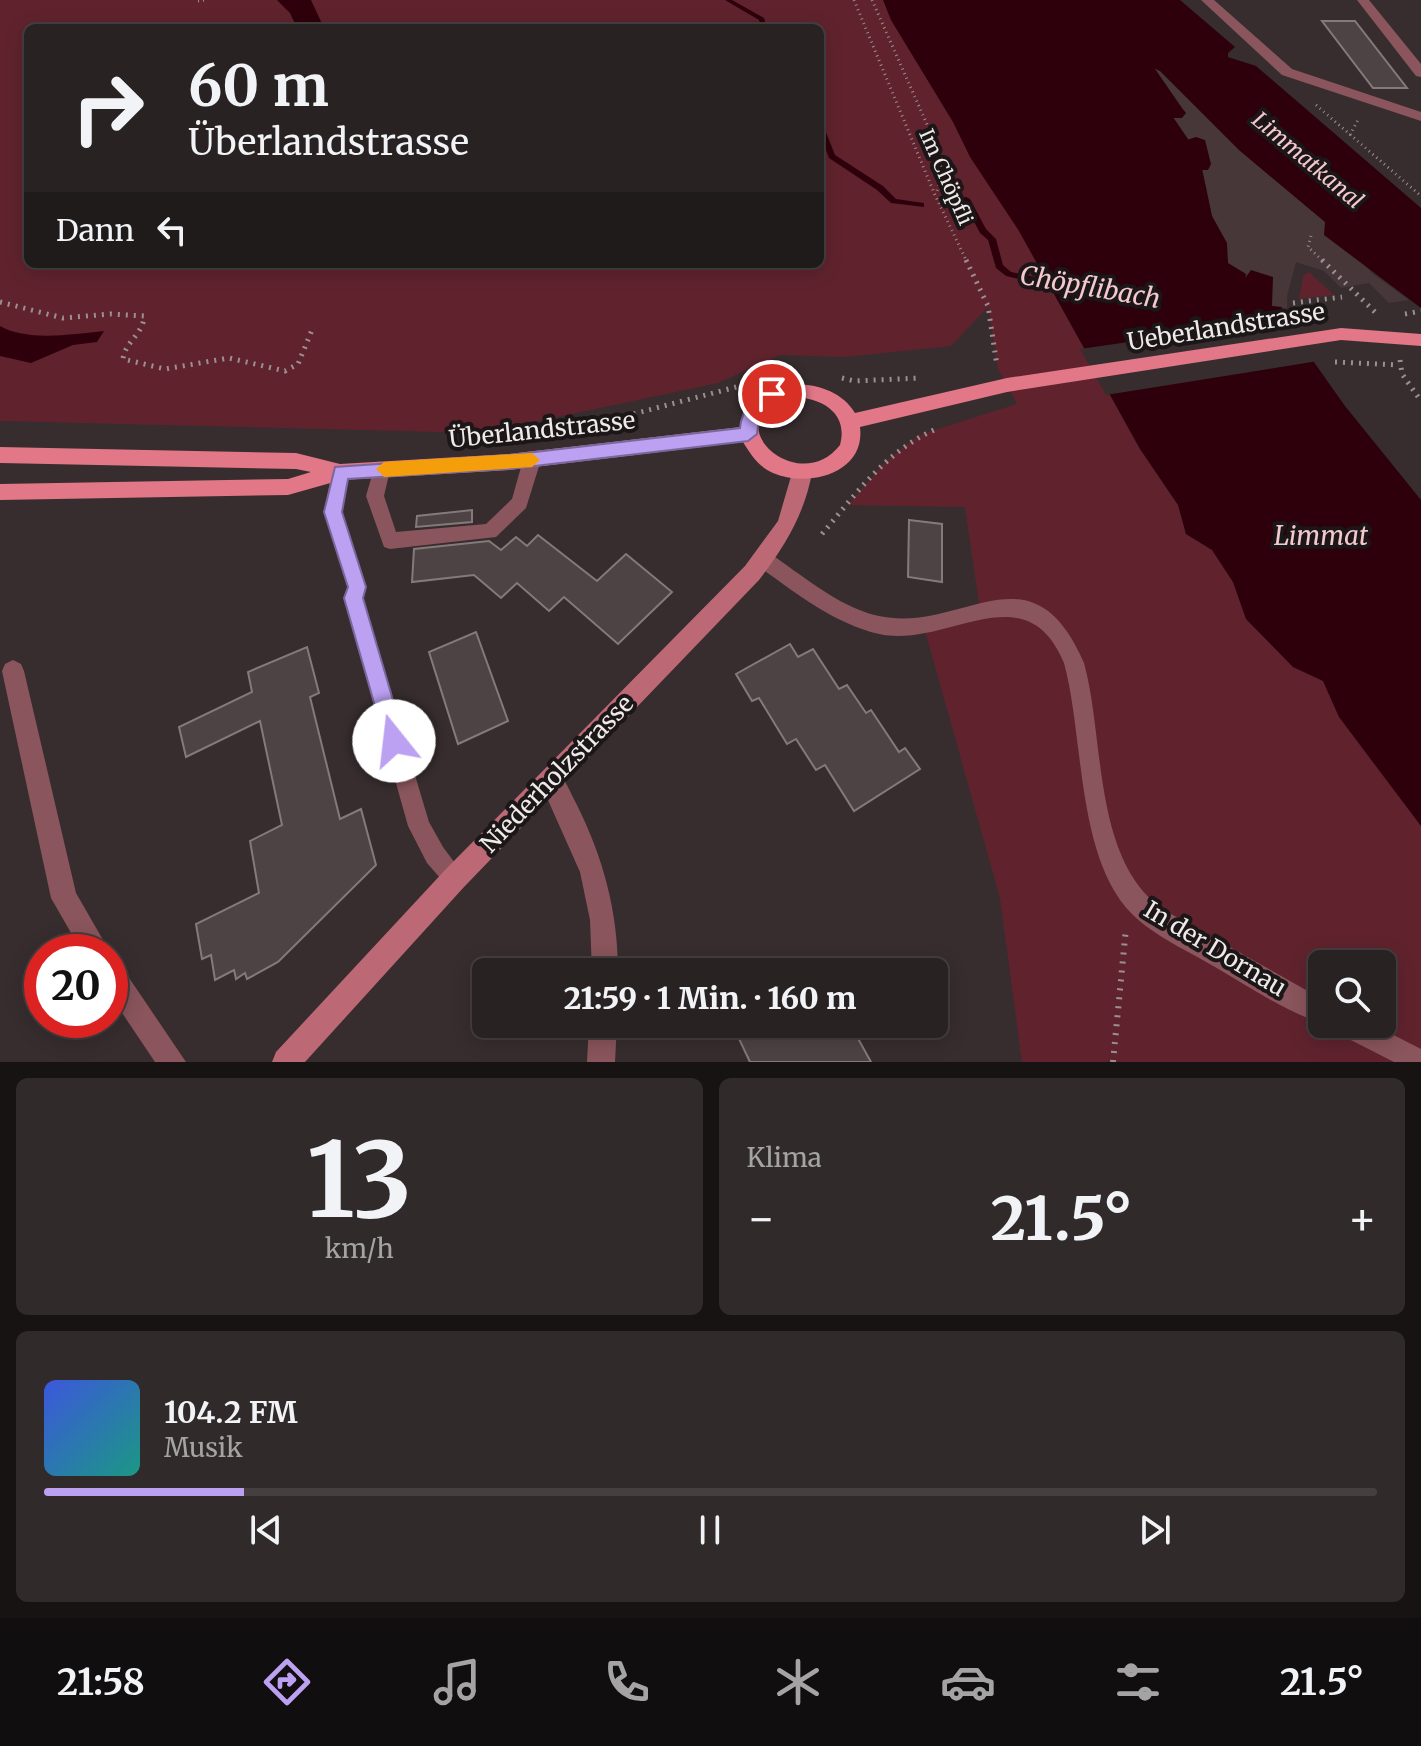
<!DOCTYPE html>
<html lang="de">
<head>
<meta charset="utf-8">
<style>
  body { margin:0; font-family:Merriweather,serif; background:#312a2a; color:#f1f3f6; height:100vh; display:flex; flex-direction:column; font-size:30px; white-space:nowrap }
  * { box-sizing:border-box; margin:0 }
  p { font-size:26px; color:#a5a4a5 }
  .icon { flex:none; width:44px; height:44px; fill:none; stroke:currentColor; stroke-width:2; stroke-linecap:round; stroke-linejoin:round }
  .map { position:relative; height:1062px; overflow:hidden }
  .sheet { display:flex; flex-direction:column; gap:16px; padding:16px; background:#171313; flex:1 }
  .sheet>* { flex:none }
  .hud { position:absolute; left:24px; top:24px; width:800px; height:244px; border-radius:12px; box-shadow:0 4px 20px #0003,0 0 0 2px #453f40; background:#292222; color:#f1f3f6; overflow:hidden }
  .fabs { position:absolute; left:1308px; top:950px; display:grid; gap:16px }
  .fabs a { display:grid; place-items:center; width:88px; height:88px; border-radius:12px; background:#292222; box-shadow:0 4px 20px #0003,0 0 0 2px #453f40; font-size:40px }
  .speed { position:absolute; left:24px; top:934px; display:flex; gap:16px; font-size:40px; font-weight:700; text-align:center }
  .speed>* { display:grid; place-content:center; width:104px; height:104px; border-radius:50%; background:#292222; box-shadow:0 4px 20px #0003,0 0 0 2px #453f40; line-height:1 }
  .speed .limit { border:12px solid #d22; background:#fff; color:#111 }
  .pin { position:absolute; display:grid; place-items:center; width:68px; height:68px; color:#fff; margin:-34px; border:4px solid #fff; border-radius:50%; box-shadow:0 2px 8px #0007 }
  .me { position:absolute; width:88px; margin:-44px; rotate:344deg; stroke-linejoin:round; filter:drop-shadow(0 0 6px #0008) }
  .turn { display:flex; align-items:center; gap:28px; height:168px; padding:0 32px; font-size:36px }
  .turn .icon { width:104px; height:104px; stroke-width:2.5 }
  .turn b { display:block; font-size:56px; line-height:68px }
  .then { display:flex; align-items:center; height:76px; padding:0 32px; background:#0003; gap:16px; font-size:30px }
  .big { font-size:60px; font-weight:800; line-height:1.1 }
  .sheet .tile { flex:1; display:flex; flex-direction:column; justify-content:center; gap:12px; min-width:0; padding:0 28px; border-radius:12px; background:#312a2a }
  .sheet .dial { align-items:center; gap:0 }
  .dial b { font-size:104px; line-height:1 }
  .song { display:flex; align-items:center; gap:24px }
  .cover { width:96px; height:96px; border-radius:12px; background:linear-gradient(135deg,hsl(230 70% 55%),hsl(170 70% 35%)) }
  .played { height:8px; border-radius:4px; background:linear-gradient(90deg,#bca0f2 15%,#453f40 15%) }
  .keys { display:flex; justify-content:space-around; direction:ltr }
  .heat { display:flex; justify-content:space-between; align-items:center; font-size:44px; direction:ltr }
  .sheet .tiles { flex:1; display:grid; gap:16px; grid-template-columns:1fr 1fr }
  .tile:last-child { grid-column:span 2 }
  .trip { position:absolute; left:472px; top:958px; width:476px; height:80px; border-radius:12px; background:#292222; box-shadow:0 4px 20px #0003,0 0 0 2px #453f40; font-weight:800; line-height:80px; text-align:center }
  .menu { display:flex; height:128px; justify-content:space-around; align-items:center; background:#100e0e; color:#a5a4a5 }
  .menu .icon { width:56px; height:56px }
  .menu .on { color:#bca0f2 }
  .menu b { font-size:36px; color:#f1f3f6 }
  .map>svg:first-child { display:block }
</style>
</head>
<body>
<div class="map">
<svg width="1421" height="1062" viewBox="0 0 1421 1062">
  <rect width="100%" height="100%" fill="#372d2e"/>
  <path fill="#483739" d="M1140,66H1149L1160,71L1239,150L1325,222L1373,274L1409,300L1389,303L1369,283L1341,288L1324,271L1296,262L1287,296V311L1281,312L1283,309L1271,306L1272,281L1249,274L1246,278V274L1228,263L1226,243L1212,216L1201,164H1197L1192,145L1138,68Z"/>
  <path fill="#60232e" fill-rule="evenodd" d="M0,0H883L891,20L1019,231L1140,449L1178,505L1186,534L1212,550L1233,582L1246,619L1293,667L1323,681L1339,717L1421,826V1062H1022L1000,898L924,627L980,610L965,507L848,505L886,461L919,435L1017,404L998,369L988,307L951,346L845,357L780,355L718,383L482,433L0,421ZM28,28H820V264H28ZM1322,964H1382V1024H1322Z
    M1309,272L1334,295L1299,299L1303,276Z"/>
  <path fill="#2e000b" d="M277,0H311L324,28H297L290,13Z
    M883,0H1180L1235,47L1228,53V57L1256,66L1421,208V308L1324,235L1325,222L1239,150L1160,71L1149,66L1139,67L1192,145L1197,164H1201L1212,216L1227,243L1228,263L1246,274L1245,278L1251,270L1273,277L1272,306L1282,307L1280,314L1345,406L1421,500V826L1339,717L1323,681L1293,667L1246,619L1233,582L1212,550L1186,534L1178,505L1140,449L1019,231L970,157L953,122L891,20Z
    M0,326C28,342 73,334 104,331L97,342L73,345L31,363L0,356Z"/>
  <path fill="#372d2e" d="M1288,319L1318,361L1106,395L1080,349Z"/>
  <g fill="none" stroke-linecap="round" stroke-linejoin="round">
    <path fill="#2e000b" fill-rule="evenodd" d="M725,0H732L764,18L767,28H761L759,20Z
      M820,123L823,125L835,155L883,186L896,199L924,203V207L891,203L877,190L829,158L820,134Z
      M966,197L970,199L986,229L996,239L1003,265L1011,272L1063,283V287L1060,288L1006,276L996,268L988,240L980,233L964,202L954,204L950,202L951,200Z"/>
    <path fill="#2e000b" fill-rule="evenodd" d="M1145,64L1153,66L1182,108L1186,113L1182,118H1166L1138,77L1130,71L1133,66Z
      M1196,137L1205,140L1211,164L1208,170H1190L1184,145L1187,140Z"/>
  </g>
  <path fill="#4e4344" stroke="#85797a" stroke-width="2" d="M1322,21H1355L1407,88H1373Z
    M472,510V522L416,527L417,516Z
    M909,520L942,524V582L908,577Z
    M538,535L597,581L626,554L672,592L618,644L564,597L549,611L517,583L501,598L474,575L412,582L414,549L489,541L501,550L516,537L527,546Z
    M476,632L508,721L458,744L429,652Z
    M790,644L798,657L813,649L839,689L847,685L866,713L871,710L899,752L905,748L920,769L854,811L825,765L816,770L796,739L787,744L759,698L752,701L736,674Z
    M307,647L319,693L310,697L340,819L361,809L376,865L278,962L247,979L245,973L236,979L234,970L215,980L211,955L202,959L196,924L259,893L250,841L282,825L260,721L186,757L179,727L252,692L248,672Z
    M732,1024H850L871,1062H750Z"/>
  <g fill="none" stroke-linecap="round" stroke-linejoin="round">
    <path stroke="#999191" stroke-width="3" stroke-dasharray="1 4" stroke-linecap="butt" d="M854,0L935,195L967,262
      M872,0L941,156V178L936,194
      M198,1L204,0
      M1316,105L1421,196
      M1350,135L1359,118
      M1311,236L1308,247L1324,262"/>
    <path stroke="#999191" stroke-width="5" stroke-dasharray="2 6" stroke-linecap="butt" d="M966,260L988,306L997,366
      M1322,260L1378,315
      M0,302L63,318L110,314L144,316C144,333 125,342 123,359L165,369L229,358L285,371L298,364L312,330
      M1293,303L1342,297
      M1405,314L1421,311
      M1400,360L1402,374L1421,401
      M1335,362L1399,365
      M842,378L854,381L920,378
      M595,424L740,386
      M822,534C856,494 885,452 934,430"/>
    <path stroke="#999191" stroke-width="6" stroke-dasharray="2 7" stroke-linecap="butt" d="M1113,1062L1126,928"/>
    <path fill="#8a555c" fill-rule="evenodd" d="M532,453L541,460L526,508L496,537L390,549L384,547L366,496L375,465H387L390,470L384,496L396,532L486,524L512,499L523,460Z
      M341,465L347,467L350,472L342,512L366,587L362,598L429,822L443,847L466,878L463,886L455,889L447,886L427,863L408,826L344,598L348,587L324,512L332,472L335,467Z
      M763,551C776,556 787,566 799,574C823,591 850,610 879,616C963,634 1031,541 1084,663C1105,738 1092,861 1164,910L1322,999L1323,1024C1285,1011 1249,987 1215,967C1188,951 1154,936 1132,914C1076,858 1084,735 1064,663C1025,570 947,649 879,634C833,623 794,592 757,565L754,559L757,553Z
      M1334,1024H1372L1421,1049V1062H1394L1337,1033Z"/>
    <path fill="#8a555c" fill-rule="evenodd" d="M1201,0H1214L1292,69L1421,112V121L1282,75Z
      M1357,0H1369L1421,64V77L1416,76Z
      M13,660L21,664L24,671L76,893L110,952H82L51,898L2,671L5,664Z
      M110,959L119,963L186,1062H155L110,995Z"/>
    <path fill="#8a555c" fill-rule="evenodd" d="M551,768C564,774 569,790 576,803C603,857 618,911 618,972H592L590,920L580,872L539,780L543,772Z
      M589,1024H617L615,1062H587Z"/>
    <path fill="#bc6975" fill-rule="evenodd" d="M802,465L809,467L812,473C804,515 785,546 759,580L464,887L305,1062H272L276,1052L446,869L745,566L778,521L792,473L795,467Z"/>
    <path fill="#e27787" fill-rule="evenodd" d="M1341,328L1421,334V346L1341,340L1007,392L860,427C866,474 807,488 773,473C759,467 751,455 743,442L509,470L341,480L288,495L0,500V484L288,479L311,472L296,469L0,463V447L296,453L340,464L509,454L741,427C740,377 829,369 855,413L1007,378ZM792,397C820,397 849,412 840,445C803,493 731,436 769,407C775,403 785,400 792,397Z"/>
  </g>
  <path fill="#bca0f2" stroke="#7a689d" stroke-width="2" d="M772,388L781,394C768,412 759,408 757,434L748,441L509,469L348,479L342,512L366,587L363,598L405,741L401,748L394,751L387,748L344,598L348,587L324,512L335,467L509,455L740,428C742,409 754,395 772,388Z"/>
  <path fill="#f59e0b" d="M532,453L540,460L532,467L384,477L376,469L384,462Z"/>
  <g text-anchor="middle" stroke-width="8" stroke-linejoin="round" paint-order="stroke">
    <g font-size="20" fill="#f0e9e9" stroke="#1b1617">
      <text transform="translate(946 177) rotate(66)" y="7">Im Chöpfli</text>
    </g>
    <g font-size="22" font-style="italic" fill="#f4c8cc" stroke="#1b1617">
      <text transform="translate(1308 160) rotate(40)" y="8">Limmatkanal</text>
    </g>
    <g font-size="24" fill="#f0e9e9" stroke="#1b1617">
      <text transform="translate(1226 327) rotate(-9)" y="8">Ueberlandstrasse</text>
      <text transform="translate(542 430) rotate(-6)" y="8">Überlandstrasse</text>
      <text transform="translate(557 774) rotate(-46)" y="8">Niederholzstrasse</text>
      <text transform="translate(1215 949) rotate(31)" y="8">In der Dornau</text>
    </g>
    <g font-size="26" font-style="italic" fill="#f4c8cc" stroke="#1b1617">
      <text transform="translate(1090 287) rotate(10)" y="9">Chöpflibach</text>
      <text x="1321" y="545">Limmat</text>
    </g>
  </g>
</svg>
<div class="fabs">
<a><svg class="icon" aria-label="search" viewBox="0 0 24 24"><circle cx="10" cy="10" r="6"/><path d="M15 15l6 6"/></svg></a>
</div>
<div class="speed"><div class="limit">20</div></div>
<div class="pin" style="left:772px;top:394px;background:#d93025"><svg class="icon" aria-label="arrive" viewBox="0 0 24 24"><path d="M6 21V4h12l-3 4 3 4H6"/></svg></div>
<svg class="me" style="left:394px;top:741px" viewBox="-20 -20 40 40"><circle r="19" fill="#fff"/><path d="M0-13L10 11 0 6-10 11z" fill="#bca0f2"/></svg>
<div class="trip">21:59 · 1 Min. · 160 m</div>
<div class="hud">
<div class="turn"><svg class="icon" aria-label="right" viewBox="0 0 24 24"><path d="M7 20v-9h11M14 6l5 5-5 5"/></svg><div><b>60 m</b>Überlandstrasse</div></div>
<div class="then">Dann<svg class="icon" aria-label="left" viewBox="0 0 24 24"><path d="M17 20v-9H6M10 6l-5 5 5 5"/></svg></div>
</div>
</div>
<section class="sheet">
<div class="tiles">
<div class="tile dial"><b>13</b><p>km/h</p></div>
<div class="tile"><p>Klima</p>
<div class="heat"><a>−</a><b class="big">21.5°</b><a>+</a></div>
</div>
<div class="tile">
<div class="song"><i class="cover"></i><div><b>104.2 FM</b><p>Musik</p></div></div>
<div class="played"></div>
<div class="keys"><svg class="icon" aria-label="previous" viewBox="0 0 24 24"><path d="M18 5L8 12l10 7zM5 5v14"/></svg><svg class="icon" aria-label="pause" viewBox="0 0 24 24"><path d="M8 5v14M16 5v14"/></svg><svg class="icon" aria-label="next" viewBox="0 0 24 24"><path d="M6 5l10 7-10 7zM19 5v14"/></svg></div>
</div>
</div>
</section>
<nav class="menu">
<b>21:58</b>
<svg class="icon on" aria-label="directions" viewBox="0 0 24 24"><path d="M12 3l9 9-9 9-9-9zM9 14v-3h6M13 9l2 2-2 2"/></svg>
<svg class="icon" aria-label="music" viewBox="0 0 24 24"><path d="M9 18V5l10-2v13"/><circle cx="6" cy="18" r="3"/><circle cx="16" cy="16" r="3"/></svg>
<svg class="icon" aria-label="phone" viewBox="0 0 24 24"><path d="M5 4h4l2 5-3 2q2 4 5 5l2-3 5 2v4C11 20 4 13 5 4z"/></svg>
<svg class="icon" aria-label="climate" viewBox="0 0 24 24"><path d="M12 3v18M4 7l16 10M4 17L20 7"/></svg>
<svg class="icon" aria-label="car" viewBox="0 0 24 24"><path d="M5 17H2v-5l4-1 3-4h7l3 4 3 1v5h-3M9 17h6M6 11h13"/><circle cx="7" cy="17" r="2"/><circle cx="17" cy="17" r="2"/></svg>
<svg class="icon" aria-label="filters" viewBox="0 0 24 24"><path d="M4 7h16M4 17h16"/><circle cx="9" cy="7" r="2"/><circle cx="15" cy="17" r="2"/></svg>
<b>21.5°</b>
</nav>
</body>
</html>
